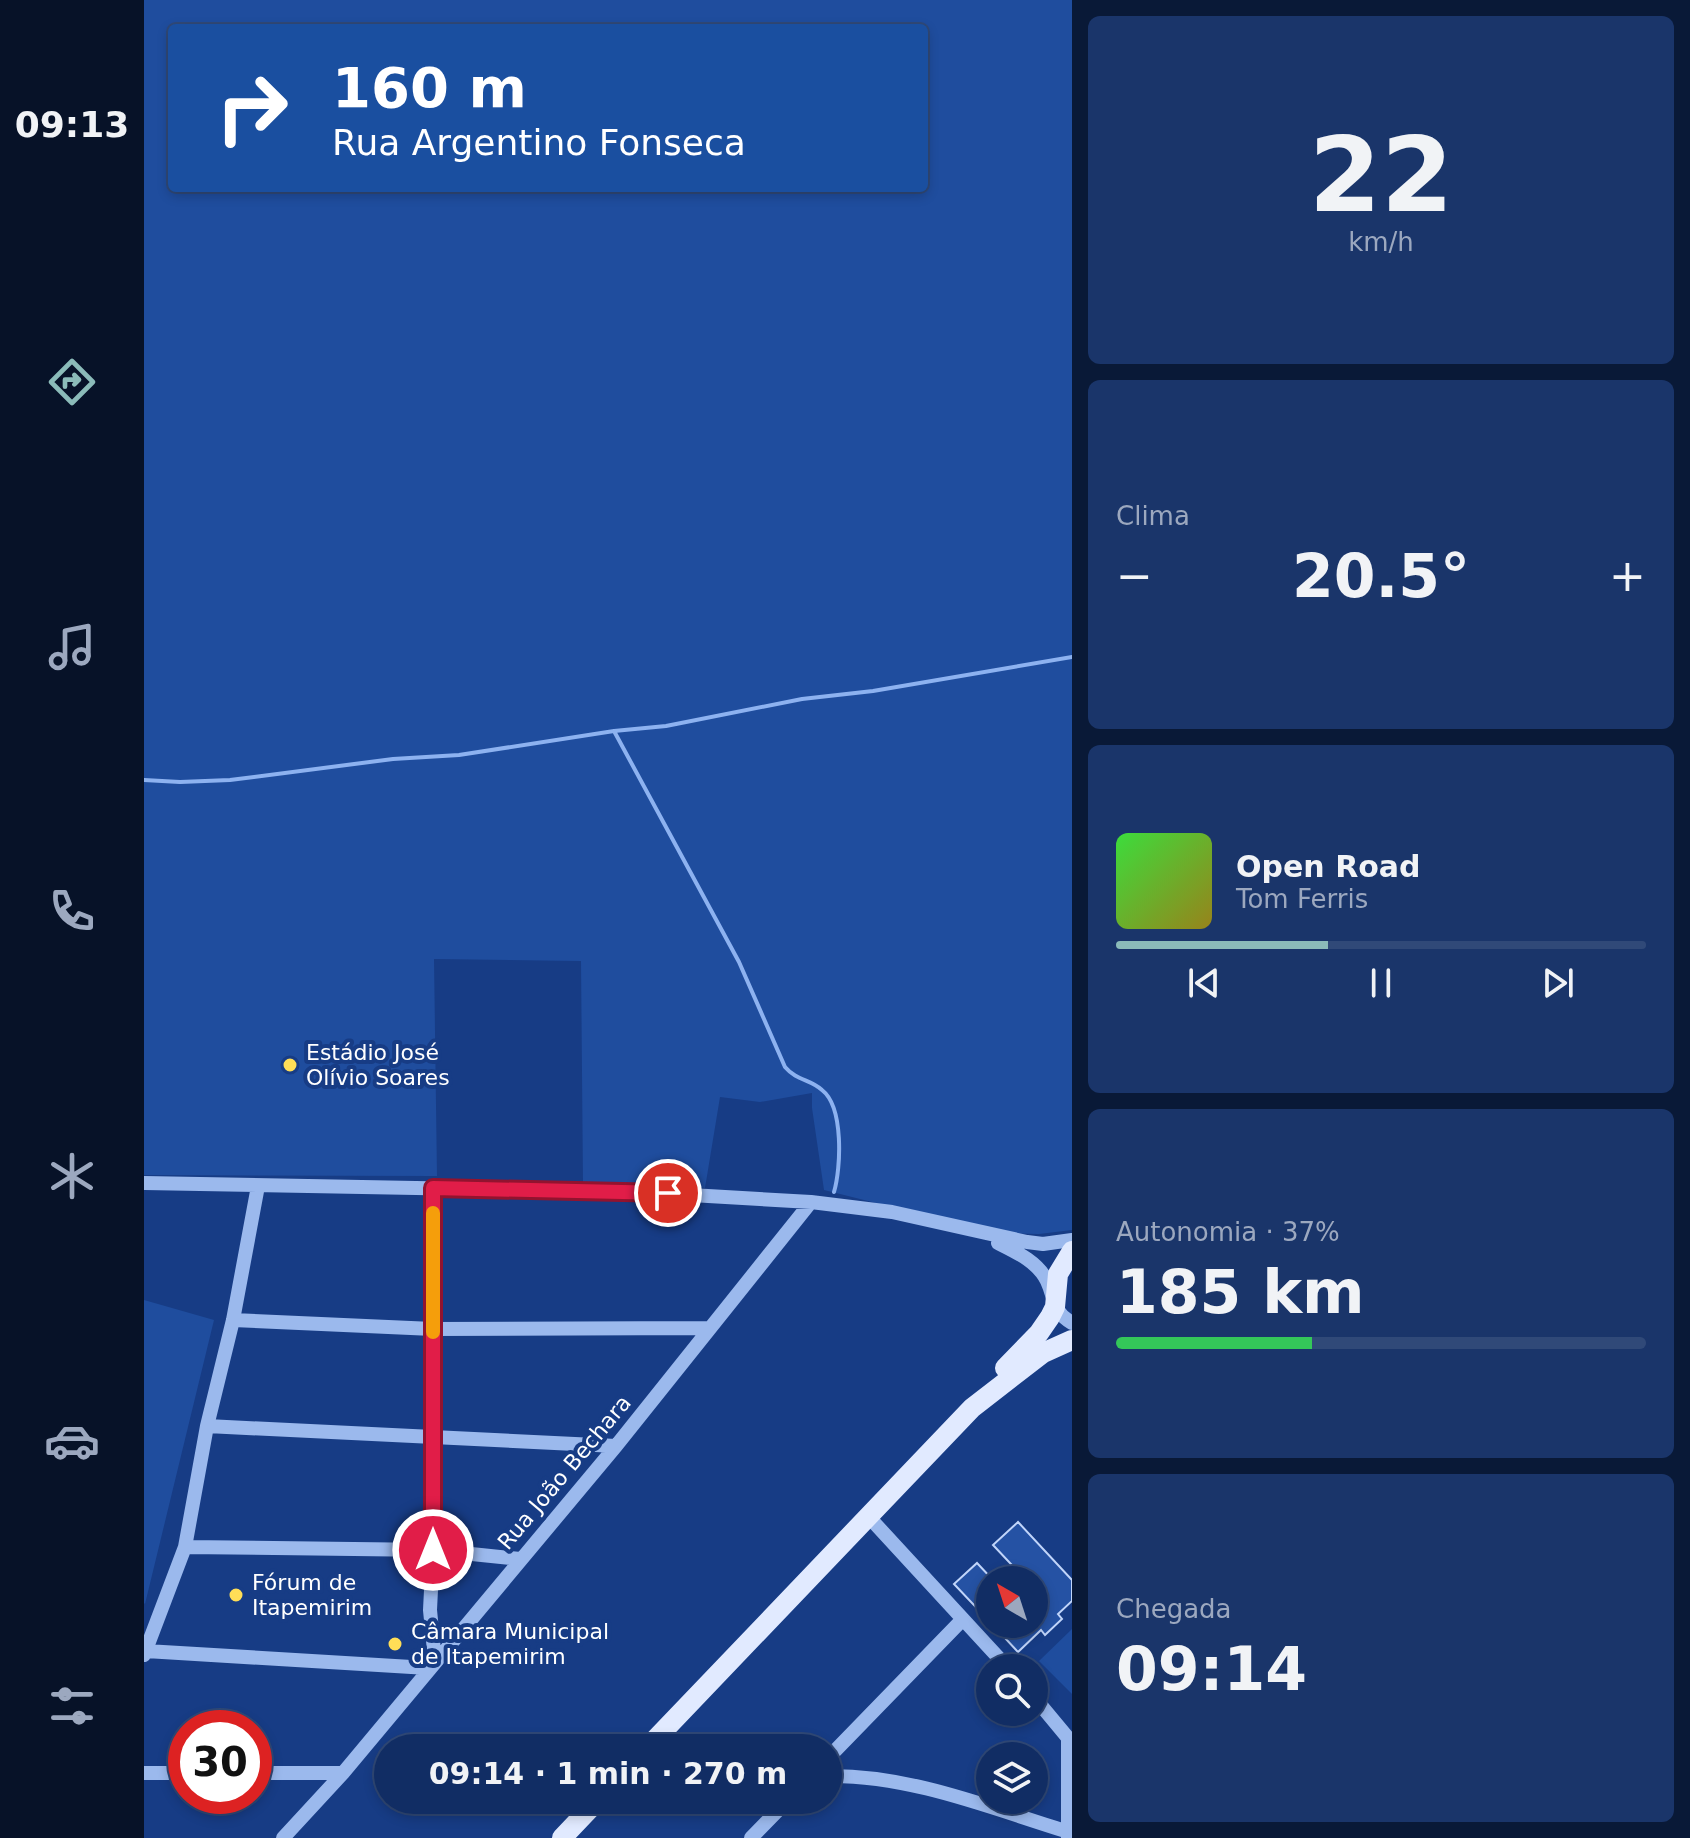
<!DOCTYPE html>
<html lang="pt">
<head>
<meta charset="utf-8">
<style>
  body { margin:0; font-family:"DejaVu Sans",sans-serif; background:#1a356a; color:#f1f3f6; height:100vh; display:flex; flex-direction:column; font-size:30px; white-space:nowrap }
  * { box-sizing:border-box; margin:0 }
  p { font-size:26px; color:#9ca8bf }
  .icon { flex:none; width:44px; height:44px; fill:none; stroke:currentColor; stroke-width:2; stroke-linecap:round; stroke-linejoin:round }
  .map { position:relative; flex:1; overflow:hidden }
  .side { display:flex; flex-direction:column; gap:16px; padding:16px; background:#091937; width:618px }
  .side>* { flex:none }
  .banner { position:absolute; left:24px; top:24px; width:760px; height:168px; border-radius:8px; box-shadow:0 4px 12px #0003,0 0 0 2px #304978; background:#1a4fa0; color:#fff; overflow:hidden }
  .needle { width:52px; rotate:321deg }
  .tools { position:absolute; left:832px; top:1566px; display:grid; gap:16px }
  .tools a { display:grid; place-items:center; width:72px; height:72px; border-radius:50%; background:#112d64; box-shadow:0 4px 12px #0003,0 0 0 2px #304978; font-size:40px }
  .speed { position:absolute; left:24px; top:1710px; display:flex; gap:16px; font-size:40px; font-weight:700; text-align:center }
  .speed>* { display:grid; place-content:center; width:104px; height:104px; border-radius:50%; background:#112d64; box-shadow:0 4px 12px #0003,0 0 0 2px #304978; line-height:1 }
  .speed .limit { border:12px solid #d22; background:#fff; color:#111 }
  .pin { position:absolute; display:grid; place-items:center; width:68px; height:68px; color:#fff; margin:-34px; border:4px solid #fff; border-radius:50%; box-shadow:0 2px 8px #0007 }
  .me { position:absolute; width:88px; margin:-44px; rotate:0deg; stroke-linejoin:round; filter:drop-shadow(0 0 6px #0008) }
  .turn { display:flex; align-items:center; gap:28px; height:168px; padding:0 32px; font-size:36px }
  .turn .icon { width:104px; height:104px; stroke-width:2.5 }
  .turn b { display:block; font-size:56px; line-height:68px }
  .big { font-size:60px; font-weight:700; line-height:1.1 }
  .side .card { flex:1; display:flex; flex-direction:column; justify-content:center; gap:12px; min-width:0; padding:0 28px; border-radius:12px; background:#1a356a }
  .side .dial { align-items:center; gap:0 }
  .dial b { font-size:104px; line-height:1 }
  .song { display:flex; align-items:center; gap:24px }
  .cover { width:96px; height:96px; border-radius:12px; background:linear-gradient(135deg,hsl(120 70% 55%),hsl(50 70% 35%)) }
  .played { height:8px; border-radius:4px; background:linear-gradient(90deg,#8bbbb9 40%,#304978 40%) }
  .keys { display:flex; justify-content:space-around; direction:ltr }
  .heat { display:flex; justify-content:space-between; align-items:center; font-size:44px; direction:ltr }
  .charge { height:12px; border-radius:6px; background:linear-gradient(90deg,#34c759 37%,#304978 0) }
  .trip { position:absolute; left:230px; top:1734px; width:468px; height:80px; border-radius:40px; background:#112d64; box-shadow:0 4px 12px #0003,0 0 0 2px #304978; font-weight:700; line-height:80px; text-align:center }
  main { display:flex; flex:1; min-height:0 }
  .tab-bar { display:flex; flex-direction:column; width:144px; justify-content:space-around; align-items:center; background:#071228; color:#9ca8bf }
  .tab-bar .icon { width:56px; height:56px }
  .tab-bar .on { color:#8bbbb9 }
  .tab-bar b { font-size:36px; color:#f1f3f6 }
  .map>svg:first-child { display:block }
</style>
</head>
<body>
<main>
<nav class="tab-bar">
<b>09:13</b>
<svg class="icon on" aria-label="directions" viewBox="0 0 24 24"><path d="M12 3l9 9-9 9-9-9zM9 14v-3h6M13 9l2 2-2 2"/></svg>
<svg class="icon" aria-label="music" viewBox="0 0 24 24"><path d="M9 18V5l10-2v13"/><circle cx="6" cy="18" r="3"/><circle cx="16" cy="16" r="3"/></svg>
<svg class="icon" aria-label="phone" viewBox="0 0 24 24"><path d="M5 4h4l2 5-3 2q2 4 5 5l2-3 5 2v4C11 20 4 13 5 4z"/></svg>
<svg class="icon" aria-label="climate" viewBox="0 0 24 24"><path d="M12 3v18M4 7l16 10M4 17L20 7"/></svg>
<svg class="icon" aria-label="car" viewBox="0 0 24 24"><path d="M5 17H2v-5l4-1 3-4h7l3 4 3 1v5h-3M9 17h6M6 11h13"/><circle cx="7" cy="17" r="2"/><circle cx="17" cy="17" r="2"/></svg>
<svg class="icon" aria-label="filters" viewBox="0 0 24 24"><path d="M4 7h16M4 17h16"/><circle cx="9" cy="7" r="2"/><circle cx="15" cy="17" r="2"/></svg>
</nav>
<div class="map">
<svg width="928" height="1838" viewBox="0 0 928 1838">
  <rect width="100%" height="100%" fill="#173c85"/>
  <path fill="#1f4d9e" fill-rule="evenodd" d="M0,0H928V1230L895,1234L852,1233L680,1190L668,1108V1093L616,1102L576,1097L561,1188L439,1184L437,961L290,959L293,1176L0,1175ZM28,28H780V188H28Z
    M0,1300L70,1320L1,1604L0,1603Z
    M928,1629V1694L895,1661Z"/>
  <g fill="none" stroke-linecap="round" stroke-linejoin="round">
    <path stroke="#8db2f0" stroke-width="4" d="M470,731L595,962L641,1067C653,1081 666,1079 678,1090C700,1107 697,1168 690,1192
      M0,780L36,782L86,780L249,759L315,755L470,731L522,726L658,699L729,691L928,657"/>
  </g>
  <path fill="#2552a4" stroke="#c1d5fa" stroke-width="2" d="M874,1522L928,1580V1601L914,1614L918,1619L901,1635L897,1630L874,1652L848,1624H890V1617L904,1603L890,1589V1580H882L849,1545Z
    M833,1563L849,1580H846V1622L810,1584Z"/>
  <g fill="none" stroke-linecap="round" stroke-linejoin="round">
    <path stroke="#9bb9ed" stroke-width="14" d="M0,1183L495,1192L667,1202L748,1212L883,1242L899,1244L928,1240
      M289,1188V1550L286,1610L291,1661
      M854,1243C872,1252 894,1262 903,1281C912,1300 907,1310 928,1323
      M89,1320L289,1329L564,1328
      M63,1426L472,1446
      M724,1516L864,1668
      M41,1547L289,1550L376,1559
      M2,1651L284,1668
      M0,1655L41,1547L63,1426L89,1320L114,1186
      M890,1697L924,1738
      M924,1738V1838
      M684,1758L819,1619
      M0,1773H42
      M110,1773H199
      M684,1776C768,1775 849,1809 928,1833
      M139,1838L199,1773L472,1446L667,1202
      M607,1838L644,1800"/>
    <path stroke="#e1eaff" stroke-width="20" d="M861,1368L895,1333L906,1317L911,1307L914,1274L928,1251
      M503,1748L828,1408L899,1353L928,1340
      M418,1838L454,1800"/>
  </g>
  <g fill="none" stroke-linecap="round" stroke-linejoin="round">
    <defs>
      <path id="route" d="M289,1550V1188L524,1193"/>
    </defs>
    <use href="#route" stroke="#92132f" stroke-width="20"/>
    <use href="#route" stroke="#e11d48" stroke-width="14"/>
    <path stroke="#f59e0b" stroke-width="14" d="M289,1332V1213"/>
  </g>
  <g fill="#ffde57" stroke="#173c85" stroke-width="3">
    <circle cx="146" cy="1065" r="8"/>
    <circle cx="92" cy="1595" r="8"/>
    <circle cx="251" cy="1644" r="8"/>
  </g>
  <g text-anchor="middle" stroke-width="8" stroke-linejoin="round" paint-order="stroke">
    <g font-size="22" fill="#fff" stroke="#173c85" text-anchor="start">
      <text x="162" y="1060">Estádio José<tspan x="162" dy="25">Olívio Soares</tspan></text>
      <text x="108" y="1590">Fórum de<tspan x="108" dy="25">Itapemirim</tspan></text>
      <text x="267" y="1639">Câmara Municipal<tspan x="267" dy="25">de Itapemirim</tspan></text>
    </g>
    <g font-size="22" fill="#fff" stroke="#173c85">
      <text transform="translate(420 1472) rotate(-50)" y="8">Rua João Bechara</text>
    </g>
  </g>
</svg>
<div class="tools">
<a><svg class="needle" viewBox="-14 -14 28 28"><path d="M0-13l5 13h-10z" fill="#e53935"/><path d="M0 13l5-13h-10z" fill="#9ca8bf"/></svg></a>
<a><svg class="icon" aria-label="search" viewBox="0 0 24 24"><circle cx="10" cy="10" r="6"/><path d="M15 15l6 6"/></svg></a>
<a><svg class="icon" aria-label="layers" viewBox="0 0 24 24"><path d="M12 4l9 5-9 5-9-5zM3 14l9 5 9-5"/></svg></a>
</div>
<div class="speed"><div class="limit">30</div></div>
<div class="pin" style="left:524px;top:1193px;background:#d93025"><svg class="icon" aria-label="arrive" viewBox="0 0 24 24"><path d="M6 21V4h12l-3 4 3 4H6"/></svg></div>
<svg class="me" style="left:289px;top:1550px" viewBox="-20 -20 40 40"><circle r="17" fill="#e11d48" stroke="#fff" stroke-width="3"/><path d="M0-11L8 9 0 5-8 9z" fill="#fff"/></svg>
<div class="trip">09:14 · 1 min · 270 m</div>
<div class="banner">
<div class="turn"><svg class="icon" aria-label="right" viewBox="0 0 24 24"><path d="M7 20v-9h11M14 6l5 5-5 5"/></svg><div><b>160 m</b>Rua Argentino Fonseca</div></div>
</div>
</div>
<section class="side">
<div class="card dial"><b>22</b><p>km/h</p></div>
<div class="card"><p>Clima</p>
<div class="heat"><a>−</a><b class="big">20.5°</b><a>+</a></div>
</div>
<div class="card">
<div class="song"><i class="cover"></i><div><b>Open Road</b><p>Tom Ferris</p></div></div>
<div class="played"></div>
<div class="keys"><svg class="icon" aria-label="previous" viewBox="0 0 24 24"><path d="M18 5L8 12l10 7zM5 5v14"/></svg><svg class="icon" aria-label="pause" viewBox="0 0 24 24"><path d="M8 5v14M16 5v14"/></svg><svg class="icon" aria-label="next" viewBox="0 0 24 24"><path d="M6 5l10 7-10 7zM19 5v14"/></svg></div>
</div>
<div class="card"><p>Autonomia · 37%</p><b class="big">185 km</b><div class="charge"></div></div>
<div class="card"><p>Chegada</p><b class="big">09:14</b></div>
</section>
</main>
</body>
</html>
